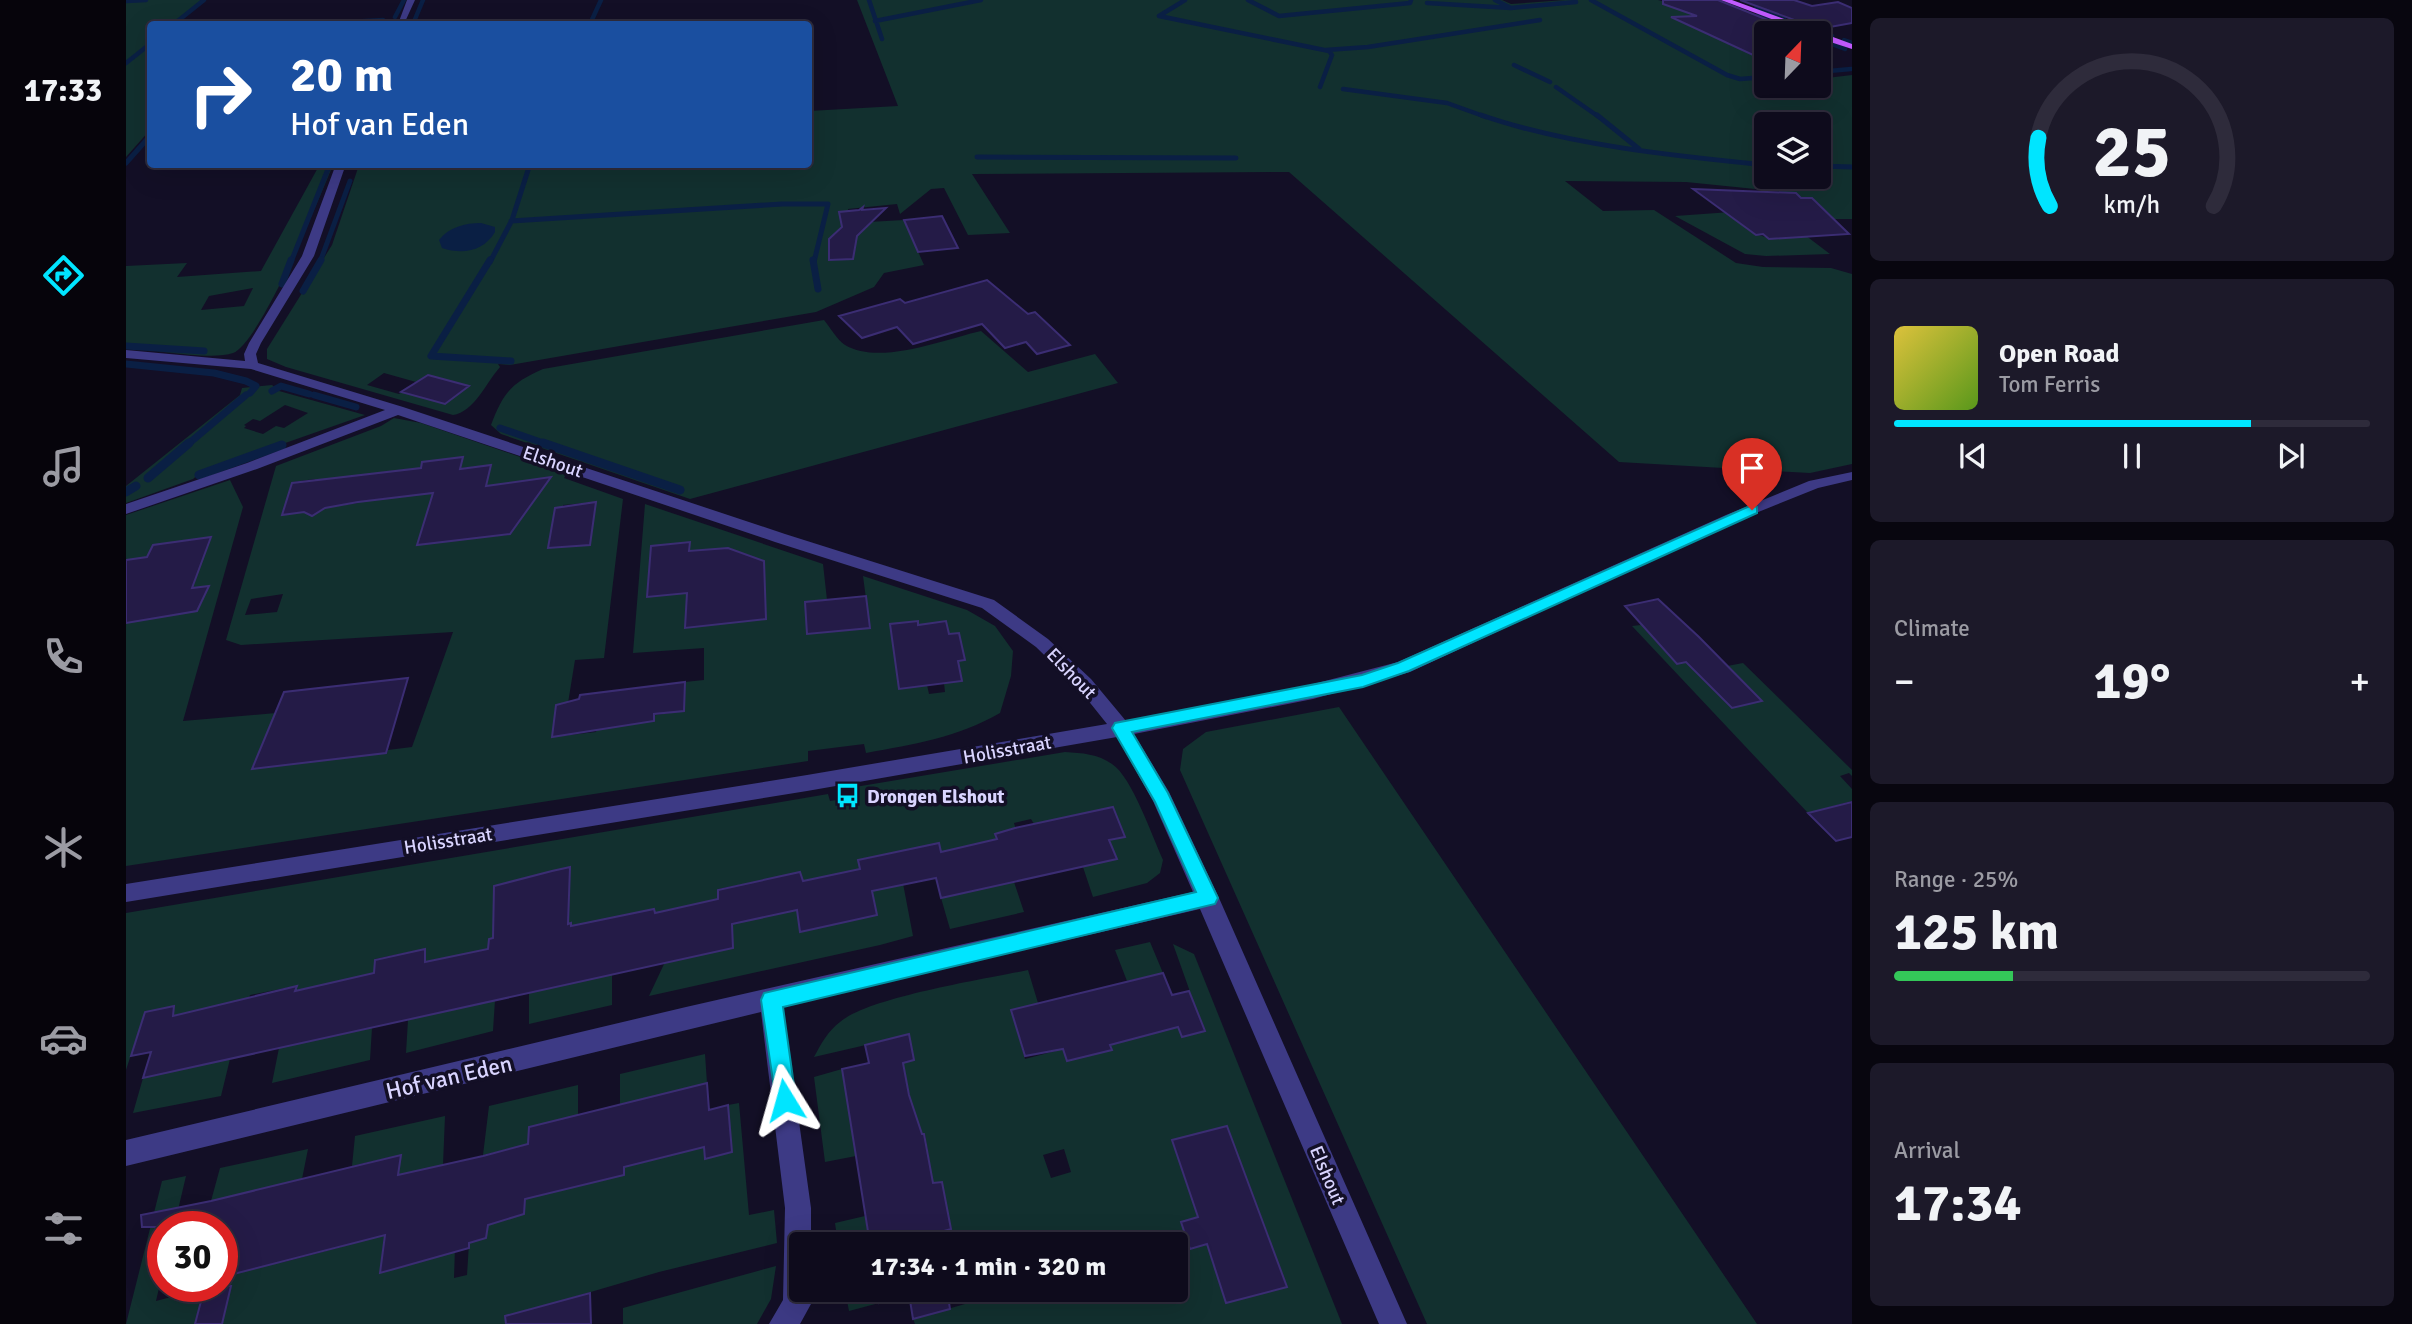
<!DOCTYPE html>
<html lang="en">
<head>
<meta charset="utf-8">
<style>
  body { margin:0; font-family:Signika,sans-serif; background:#1c1929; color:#f1f3f6; height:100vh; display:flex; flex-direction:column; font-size:26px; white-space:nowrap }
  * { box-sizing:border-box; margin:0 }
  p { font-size:23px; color:#9b9ba3 }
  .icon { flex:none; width:38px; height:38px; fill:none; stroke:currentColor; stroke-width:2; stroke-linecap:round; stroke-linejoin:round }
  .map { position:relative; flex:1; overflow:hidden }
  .panel { display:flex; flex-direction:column; gap:18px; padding:18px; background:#08060f; width:560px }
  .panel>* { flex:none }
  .hud { position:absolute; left:21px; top:21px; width:665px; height:147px; border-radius:7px; box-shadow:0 7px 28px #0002,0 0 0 2px #2e2b3b; background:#1a4fa0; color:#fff; overflow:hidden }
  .needle { width:46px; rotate:23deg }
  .controls { position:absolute; left:1628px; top:21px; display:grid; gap:14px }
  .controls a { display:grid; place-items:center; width:77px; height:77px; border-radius:7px; background:#0e0b1c; box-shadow:0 7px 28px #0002,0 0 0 2px #2e2b3b; font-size:35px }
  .speed { position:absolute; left:21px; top:1211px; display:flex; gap:14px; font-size:35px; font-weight:700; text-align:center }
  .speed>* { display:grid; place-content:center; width:91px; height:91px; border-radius:50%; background:#0e0b1c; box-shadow:0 7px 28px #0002,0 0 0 2px #2e2b3b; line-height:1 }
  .speed .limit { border:10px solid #d22; background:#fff; color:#111 }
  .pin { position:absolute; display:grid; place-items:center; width:60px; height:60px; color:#fff; margin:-72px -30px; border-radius:50% 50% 50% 0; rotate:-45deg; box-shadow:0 0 7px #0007 }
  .pin .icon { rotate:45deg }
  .me { position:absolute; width:77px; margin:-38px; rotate:352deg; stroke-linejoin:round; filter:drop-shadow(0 0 5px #0008) }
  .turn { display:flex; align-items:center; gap:24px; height:147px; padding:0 28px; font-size:32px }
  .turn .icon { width:91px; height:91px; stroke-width:2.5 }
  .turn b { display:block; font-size:49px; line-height:60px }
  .big { font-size:52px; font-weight:700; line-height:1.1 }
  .panel .tile { flex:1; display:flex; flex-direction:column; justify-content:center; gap:10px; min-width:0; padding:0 24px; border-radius:10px; background:#1c1929 }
  .panel .dial { align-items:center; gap:0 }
  .dial svg { height:182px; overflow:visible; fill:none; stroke:#2e2b3b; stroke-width:7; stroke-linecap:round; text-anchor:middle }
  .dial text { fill:#f1f3f6; stroke:none }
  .song { display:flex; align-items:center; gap:21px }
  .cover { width:84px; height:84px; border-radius:10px; background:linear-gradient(135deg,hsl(50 70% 55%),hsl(90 70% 35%)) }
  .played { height:7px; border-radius:4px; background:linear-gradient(90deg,#00e5ff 75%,#2e2b3b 75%) }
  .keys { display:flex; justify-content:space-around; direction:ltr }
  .heat { display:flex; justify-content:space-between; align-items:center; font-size:38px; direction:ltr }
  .charge { height:10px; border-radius:5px; background:linear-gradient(90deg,#34c759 25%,#2e2b3b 0) }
  .trip { position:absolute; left:663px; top:1232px; width:399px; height:70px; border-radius:7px; background:#0e0b1c; box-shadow:0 7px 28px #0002,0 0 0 2px #2e2b3b; font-weight:700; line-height:70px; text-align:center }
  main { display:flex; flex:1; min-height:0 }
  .menu { display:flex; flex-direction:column; width:126px; justify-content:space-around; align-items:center; background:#06040b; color:#9b9ba3 }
  .menu .icon { width:49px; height:49px }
  .menu .current { color:#00e5ff }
  .menu b { font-size:32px; color:#f1f3f6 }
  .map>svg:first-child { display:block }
</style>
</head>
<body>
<main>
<nav class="menu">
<b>17:33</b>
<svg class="icon current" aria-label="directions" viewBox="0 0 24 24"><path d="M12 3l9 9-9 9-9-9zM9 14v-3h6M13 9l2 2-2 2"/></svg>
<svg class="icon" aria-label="music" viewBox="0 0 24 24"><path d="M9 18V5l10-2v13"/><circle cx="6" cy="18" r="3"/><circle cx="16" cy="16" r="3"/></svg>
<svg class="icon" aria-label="phone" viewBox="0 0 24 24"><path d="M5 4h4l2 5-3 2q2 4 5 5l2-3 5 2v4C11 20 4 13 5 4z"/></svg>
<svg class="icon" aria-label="climate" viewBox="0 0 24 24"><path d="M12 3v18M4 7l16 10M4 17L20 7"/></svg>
<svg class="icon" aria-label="car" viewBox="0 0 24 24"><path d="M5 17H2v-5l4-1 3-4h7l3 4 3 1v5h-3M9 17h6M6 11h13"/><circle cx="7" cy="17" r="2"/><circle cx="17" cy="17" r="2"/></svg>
<svg class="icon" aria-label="filters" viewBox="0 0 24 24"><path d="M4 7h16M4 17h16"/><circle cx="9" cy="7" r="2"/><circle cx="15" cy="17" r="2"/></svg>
</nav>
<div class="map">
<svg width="1726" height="1324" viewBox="0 0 1726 1324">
  <rect width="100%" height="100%" fill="#130f26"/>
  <path fill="#12302f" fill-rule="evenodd" d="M0,0H75L47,24H24V130L0,157Z
    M731,0H1376L1385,4L1439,0H1532L1630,26L1640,59V86H1692V79L1726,75V219H1673L1686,198H1675L1668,193L1560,182L1439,181L1477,211L1528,210L1610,263L1637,267L1705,268L1726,274V464L1684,473L1493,462L1163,172L846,174L884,233L842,235L818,188L805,189L774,214L771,204L722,209L725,223L778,220L798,265L758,273L748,287L690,312L384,365L372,364L374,367C360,383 348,412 327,415L160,367L141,359V349L206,245L233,165H277L275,170L305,167L306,164H682L683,111L772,106ZM1640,124H1692V177H1640ZM258,373L290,382H291L273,394L241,385Z
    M194,164L207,165C194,197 134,343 107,353C85,361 26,349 0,348V266L61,263L51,277L135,271ZM127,288L118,306L75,310L83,296Z
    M1638,204L1704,254L1640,256L1619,254L1549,216L1605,212C1612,220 1617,228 1627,233C1633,236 1637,235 1643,239Z
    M698,320C704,327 711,340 719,345C754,366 819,339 855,331L902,372L969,354L992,383L564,499L375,434L365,425C377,393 385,383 417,369Z
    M146,385L153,391L239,415L74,473L67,479L0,503V486L114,395L116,388ZM159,405L182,413L158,428L150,426L137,434L118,428L120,426L118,425L127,419L134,421Z
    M268,418L295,423L441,473L438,478L497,499L478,658L449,660L442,703L430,705L426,737L470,732L471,724L557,711L559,682L578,680V648L507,653L519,504L697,564L701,600L684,602V608H679L682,634L725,630L742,614L737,576L841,610L869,626L887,651L885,676L874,713C830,738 789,744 740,753L738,744L682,751V761L0,866V577L74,566L85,537L27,545L21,557L0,560V515L104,480L117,507L57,721L150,713L128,769L261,753L262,750L286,747L327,632L115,645L100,640L150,466L255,426ZM336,457L257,498L266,471L295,468L297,462ZM365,465L360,486L389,499L382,535L337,539L329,494L337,468ZM224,476H239L232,503L199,508L186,516L178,512L156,514L167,482L189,479L188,482ZM470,502L464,545L438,547L437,505ZM563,542L562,567L523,571L525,546ZM157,594L151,612L119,615L125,599ZM791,621L792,626L819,621L836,681L818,683L819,692L803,694L801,685L764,624Z
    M1515,625L1551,664L1572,659L1596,667L1617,663L1726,770V776L1723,773L1714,776L1726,789V801L1682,813L1506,626Z
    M1213,707L1631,1324H1301L1054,770L1057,749L1080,732Z
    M939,752C956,753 972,754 986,764C1006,777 1026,836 1037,860L1034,873L1021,883L967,897L957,867L990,859L984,840L908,824L905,819L888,823L890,830L873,844L815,852L813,843L771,852L787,936L754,945L523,996L539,962L607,947L606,924L618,884L592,889V899L529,918L528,909L445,931L444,923L363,939L362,949L299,962L298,949L249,959L248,973L209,982L208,987L168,996L170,986L124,995L120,1006L81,1009L47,1016L48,1006L19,1012L0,1070V913L702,794L704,801L730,797L729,787ZM755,855L762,887L746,891L751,915L674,931L671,910L677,881L734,869L732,860Z
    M888,882L898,912L824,929L815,898Z
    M1024,942L1037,973L1001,981L989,950Z
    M1047,944L1068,954L1216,1324H789L787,1319L839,1304L836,1290H1050V1244H813L811,1233L825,1229L807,1183L799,1134L786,1136L778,1098L784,1096L777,1063L783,1035L688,1057C695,1044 702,1031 714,1022C743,997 860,979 902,970L912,1003L885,1010L899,1059L937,1049L941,1061L985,1050L981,1038L1021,1035L1052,1027L1056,1037L1078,1031ZM1101,1126L1161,1287L1100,1303L1081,1244L1064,1248L1055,1222L1072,1217L1046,1140ZM938,1149L945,1172L925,1178L917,1155Z
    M486,974V1005L403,1024V993Z
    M369,1000L367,1031L280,1053L282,1020Z
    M246,1028L244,1060L146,1083L153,1048Z
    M579,1054L581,1083L494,1105V1074Z
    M104,1059L95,1096L7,1113L17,1078Z
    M716,1069L730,1156L699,1162L688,1077Z
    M452,1085V1115L403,1127L402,1144L357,1155L363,1106Z
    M613,1103L623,1215L648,1210L651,1243L533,1272L410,1308V1324H0L36,1181L60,1176L48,1227H37V1271L30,1301L64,1292L66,1286H96V1270L158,1262L215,1247L218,1231L260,1220L254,1273L329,1247L328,1278L341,1275L343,1243L360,1238L362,1225L398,1214L401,1186L446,1188L497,1175L498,1160L541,1156L578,1147L579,1159L606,1152L602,1105Z
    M319,1116L317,1165L272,1175L274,1155L226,1166L229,1136Z
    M182,1149L176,1179L85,1201L94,1168Z
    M739,1216L744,1244H712L709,1223Z
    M650,1266L645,1299L631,1324H497V1308Z
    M719,1290H751L753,1303L723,1311Z"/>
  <path fill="#0a1f44" d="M355,223L369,227V232C358,251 337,255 316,248L313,240C323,227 339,223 355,223Z"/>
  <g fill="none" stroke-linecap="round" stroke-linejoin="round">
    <path stroke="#0a1f44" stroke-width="4.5" d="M743,0L756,39
      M1059,0L1033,16L1203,51L1206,55L1194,87
      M1122,0L1153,16L1284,3L1285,0
      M1369,0L1385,8L1450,2
      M1465,0L1601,75L1614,79L1640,77
      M0,1L20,0
      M1301,3L1385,8
      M1630,8L1658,18
      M1631,16L1654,24
      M269,17L278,0
      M749,21L855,0
      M1669,22L1689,29
      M48,24L78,0
      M188,24L257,20
      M287,24L297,0
      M464,24L475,0
      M1666,29L1677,33
      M1700,33L1706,36
      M1718,40L1726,43
      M1703,43L1719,49
      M1200,50L1242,47L1414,20
      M0,63L24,44
      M1388,65L1424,82
      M1692,72L1725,69
      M1430,87L1473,117
      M1217,89L1321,103L1360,117"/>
    <path stroke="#0a1f44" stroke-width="5" d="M1355,115C1441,145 1549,156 1640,165
      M1471,115L1513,149
      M851,157L1110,158
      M0,163L24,136
      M1692,166L1726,167
      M385,221L656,204H702L688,262
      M165,262L204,164
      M194,262L224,181
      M364,262L386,220L404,164"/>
    <path stroke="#0a1f44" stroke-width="7" d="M364,260L305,356L385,361
      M687,260L692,289
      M156,284L165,260
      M177,291L195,260
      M0,346L78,351
      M0,364L88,373L120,381L130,386L124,393
      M146,391L155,386L183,394
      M188,395L230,407
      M374,428L423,445
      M61,445L120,395"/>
    <path stroke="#0a1f44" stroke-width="9" d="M417,443L554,490
      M73,475L156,445
      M22,478L63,443
      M0,492L10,486"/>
  </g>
  <path fill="#241b47" stroke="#3b2d73" stroke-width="2" d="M1537,0H1592L1672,32L1640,33V61L1545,17L1571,16L1537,4Z
    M1614,0H1668L1686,6L1712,2L1726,8V23L1693,29Z
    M1567,189L1670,193L1675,198H1686L1723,234L1643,239L1637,234L1630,235Z
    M737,207L736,210L760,208L731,236L727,259L703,260V239L716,227L713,212L733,210Z
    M816,216L832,248L792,252L778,220Z
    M861,280L902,314L909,312L944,345L911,354L900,342L879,348L856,324L787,344L771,327L736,338L713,316L774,299L779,303Z
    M302,375L343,386L319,404L275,392Z
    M337,457L334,469L365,465L360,486L425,477L384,534L291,545L307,493L232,502L199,508L186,516L178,512L156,515L166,483L295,468L296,462Z
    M470,502L464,545L422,548L429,508Z
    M85,537L66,588L83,586L71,611L0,623V560L21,557L27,545Z
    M564,542L563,551L602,548L638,561L640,619L559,628L561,593L521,597L525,546Z
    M740,596L744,628L681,634L679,602Z
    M1532,599L1573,637L1636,701L1606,708L1560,662L1551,664L1499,606Z
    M792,621V625L820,621L823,634L833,633L839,660L832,661L836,681L773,689L764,624Z
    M282,678L260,753L126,769L158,692Z
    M559,682L558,711L528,714V721L426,737L430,705L453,699L454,695Z
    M1726,802V837L1710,841L1682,813Z
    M987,807L999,837L983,840L991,859L815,898L810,878L746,891L751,915L674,932L671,910L606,924L607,948L17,1078L25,1052L5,1056L19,1012L48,1006L47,1016L171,986L169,991L248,973L249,960L299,949V962L362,949L363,939L367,938L368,886L426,871L444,867L442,924L445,923V926L528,909L529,913L592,899V890L674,872L677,881L734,869L732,860L813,843L815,852L871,839L869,834L889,828Z
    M1037,973L1046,995L1063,991L1079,1031L1056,1037L1052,1027L984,1045L986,1050L941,1061L937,1049L899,1056L885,1010Z
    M783,1034L788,1060L777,1063L783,1095L796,1134H798L807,1183L816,1182L825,1229L811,1233L813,1244H744L716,1069L743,1063L739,1045Z
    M581,1083L583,1110L602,1105L606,1152L579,1159L578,1147L498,1167V1175L399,1199L398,1214L362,1225L360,1238L343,1243V1248L254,1273L259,1235L96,1277V1227H16L15,1215L85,1201L275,1155L272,1175L357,1156L402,1144L403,1127Z
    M1101,1126L1161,1287L1100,1303L1081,1244L1064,1249L1055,1222L1072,1217L1046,1140Z
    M79,1286H105L96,1324H69Z
    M751,1290H821L824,1309L787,1319L783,1294L753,1303Z
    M464,1293L465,1324H380L379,1316Z"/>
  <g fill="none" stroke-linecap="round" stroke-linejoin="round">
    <path fill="#3d3a85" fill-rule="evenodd" d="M281,0H289L278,24H272Z
      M210,164H220L188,256L135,343L130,354L132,363L277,407L659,534L868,600L922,639L965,679L1000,721L1141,696L1272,662L1600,515L1683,481L1726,472V480L1692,488L1610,521L1284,672L1187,699L1008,734L1043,792L1093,898L1281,1324H1253L1074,909L657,1006L685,1208V1244H676V1290H685V1304L674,1324H643L657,1300L659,1208L635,1012L0,1166V1140L560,1007L1067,892L1027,801L991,737L681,791L0,902V884L681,775L981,724L953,689L910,647L856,608L649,542L272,415L131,469L0,514V504L121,463L259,410L125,369L0,358V350L119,361L118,354L123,343L176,256Z"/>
    <path fill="#c25bff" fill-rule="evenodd" d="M1595,0H1606L1726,44V49L1692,38V33H1683Z"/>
  </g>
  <path fill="#00e5ff" stroke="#0095a6" stroke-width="2" d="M1626,505L1631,507V513L1283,671L1237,687L1006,732L1042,793L1092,898L1089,904L657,1007L670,1100L667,1108L659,1111L651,1108L635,1000L638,993L1070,892L1029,802L986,728L989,723L1236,675L1272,663Z"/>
  <defs>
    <symbol id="bus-bare" viewBox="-9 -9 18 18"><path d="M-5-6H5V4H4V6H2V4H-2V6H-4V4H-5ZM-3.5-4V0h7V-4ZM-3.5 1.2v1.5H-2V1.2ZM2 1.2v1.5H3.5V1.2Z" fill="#00e5ff" stroke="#130f26" stroke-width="2.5" paint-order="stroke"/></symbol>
  </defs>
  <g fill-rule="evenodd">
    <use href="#bus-bare" x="704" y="778" width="35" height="35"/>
  </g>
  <g text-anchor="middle" stroke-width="7" stroke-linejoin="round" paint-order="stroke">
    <g font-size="19" fill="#d9d4ff" stroke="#130f26">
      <text transform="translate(427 461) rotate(19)" y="7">Elshout</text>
      <text transform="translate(946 673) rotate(46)" y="7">Elshout</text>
      <text transform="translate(881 749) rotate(-10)" y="7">Holisstraat</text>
      <text transform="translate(322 840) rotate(-9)" y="7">Holisstraat</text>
      <text transform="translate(1202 1175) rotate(67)" y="7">Elshout</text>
    </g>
    <g font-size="19" font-weight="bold" fill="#d9d4ff" stroke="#130f26" text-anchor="start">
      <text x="741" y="803">Drongen Elshout</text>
    </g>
    <g font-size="23" fill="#d9d4ff" stroke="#130f26">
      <text transform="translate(323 1077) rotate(-13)" y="8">Hof van Eden</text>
    </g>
  </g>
</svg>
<div class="controls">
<a><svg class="needle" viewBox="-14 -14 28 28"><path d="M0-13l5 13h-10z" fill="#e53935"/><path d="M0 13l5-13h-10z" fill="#9b9ba3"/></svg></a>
<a><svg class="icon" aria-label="layers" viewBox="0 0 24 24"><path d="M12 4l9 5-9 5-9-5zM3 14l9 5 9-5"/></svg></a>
</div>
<div class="speed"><div class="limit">30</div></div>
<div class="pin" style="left:1626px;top:510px;background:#d93025"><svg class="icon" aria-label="arrive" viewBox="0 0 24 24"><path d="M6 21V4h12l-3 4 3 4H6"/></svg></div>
<svg class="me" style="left:659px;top:1100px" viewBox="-20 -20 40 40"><path d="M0-17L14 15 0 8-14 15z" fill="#00e5ff" stroke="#fff" stroke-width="4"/></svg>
<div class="trip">17:34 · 1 min · 320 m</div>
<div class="hud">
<div class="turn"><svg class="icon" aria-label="right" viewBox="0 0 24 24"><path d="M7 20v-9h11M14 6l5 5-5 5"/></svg><div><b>20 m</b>Hof van Eden</div></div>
</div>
</div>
<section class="panel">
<div class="tile dial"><svg viewBox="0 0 100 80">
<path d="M14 69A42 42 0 1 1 86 69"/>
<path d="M14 69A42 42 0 0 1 9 39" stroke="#00e5ff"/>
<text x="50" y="56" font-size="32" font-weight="700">25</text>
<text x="50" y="72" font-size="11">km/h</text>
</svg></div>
<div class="tile">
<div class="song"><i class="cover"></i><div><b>Open Road</b><p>Tom Ferris</p></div></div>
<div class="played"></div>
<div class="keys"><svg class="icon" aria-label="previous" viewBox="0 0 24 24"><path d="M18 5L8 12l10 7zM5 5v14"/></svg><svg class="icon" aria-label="pause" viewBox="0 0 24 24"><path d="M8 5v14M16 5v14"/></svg><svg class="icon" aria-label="next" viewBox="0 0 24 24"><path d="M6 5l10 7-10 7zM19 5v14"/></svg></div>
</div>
<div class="tile"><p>Climate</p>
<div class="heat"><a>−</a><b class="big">19°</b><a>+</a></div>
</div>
<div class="tile"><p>Range · 25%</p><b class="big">125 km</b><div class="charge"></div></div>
<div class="tile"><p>Arrival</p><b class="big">17:34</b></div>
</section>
</main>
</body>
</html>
